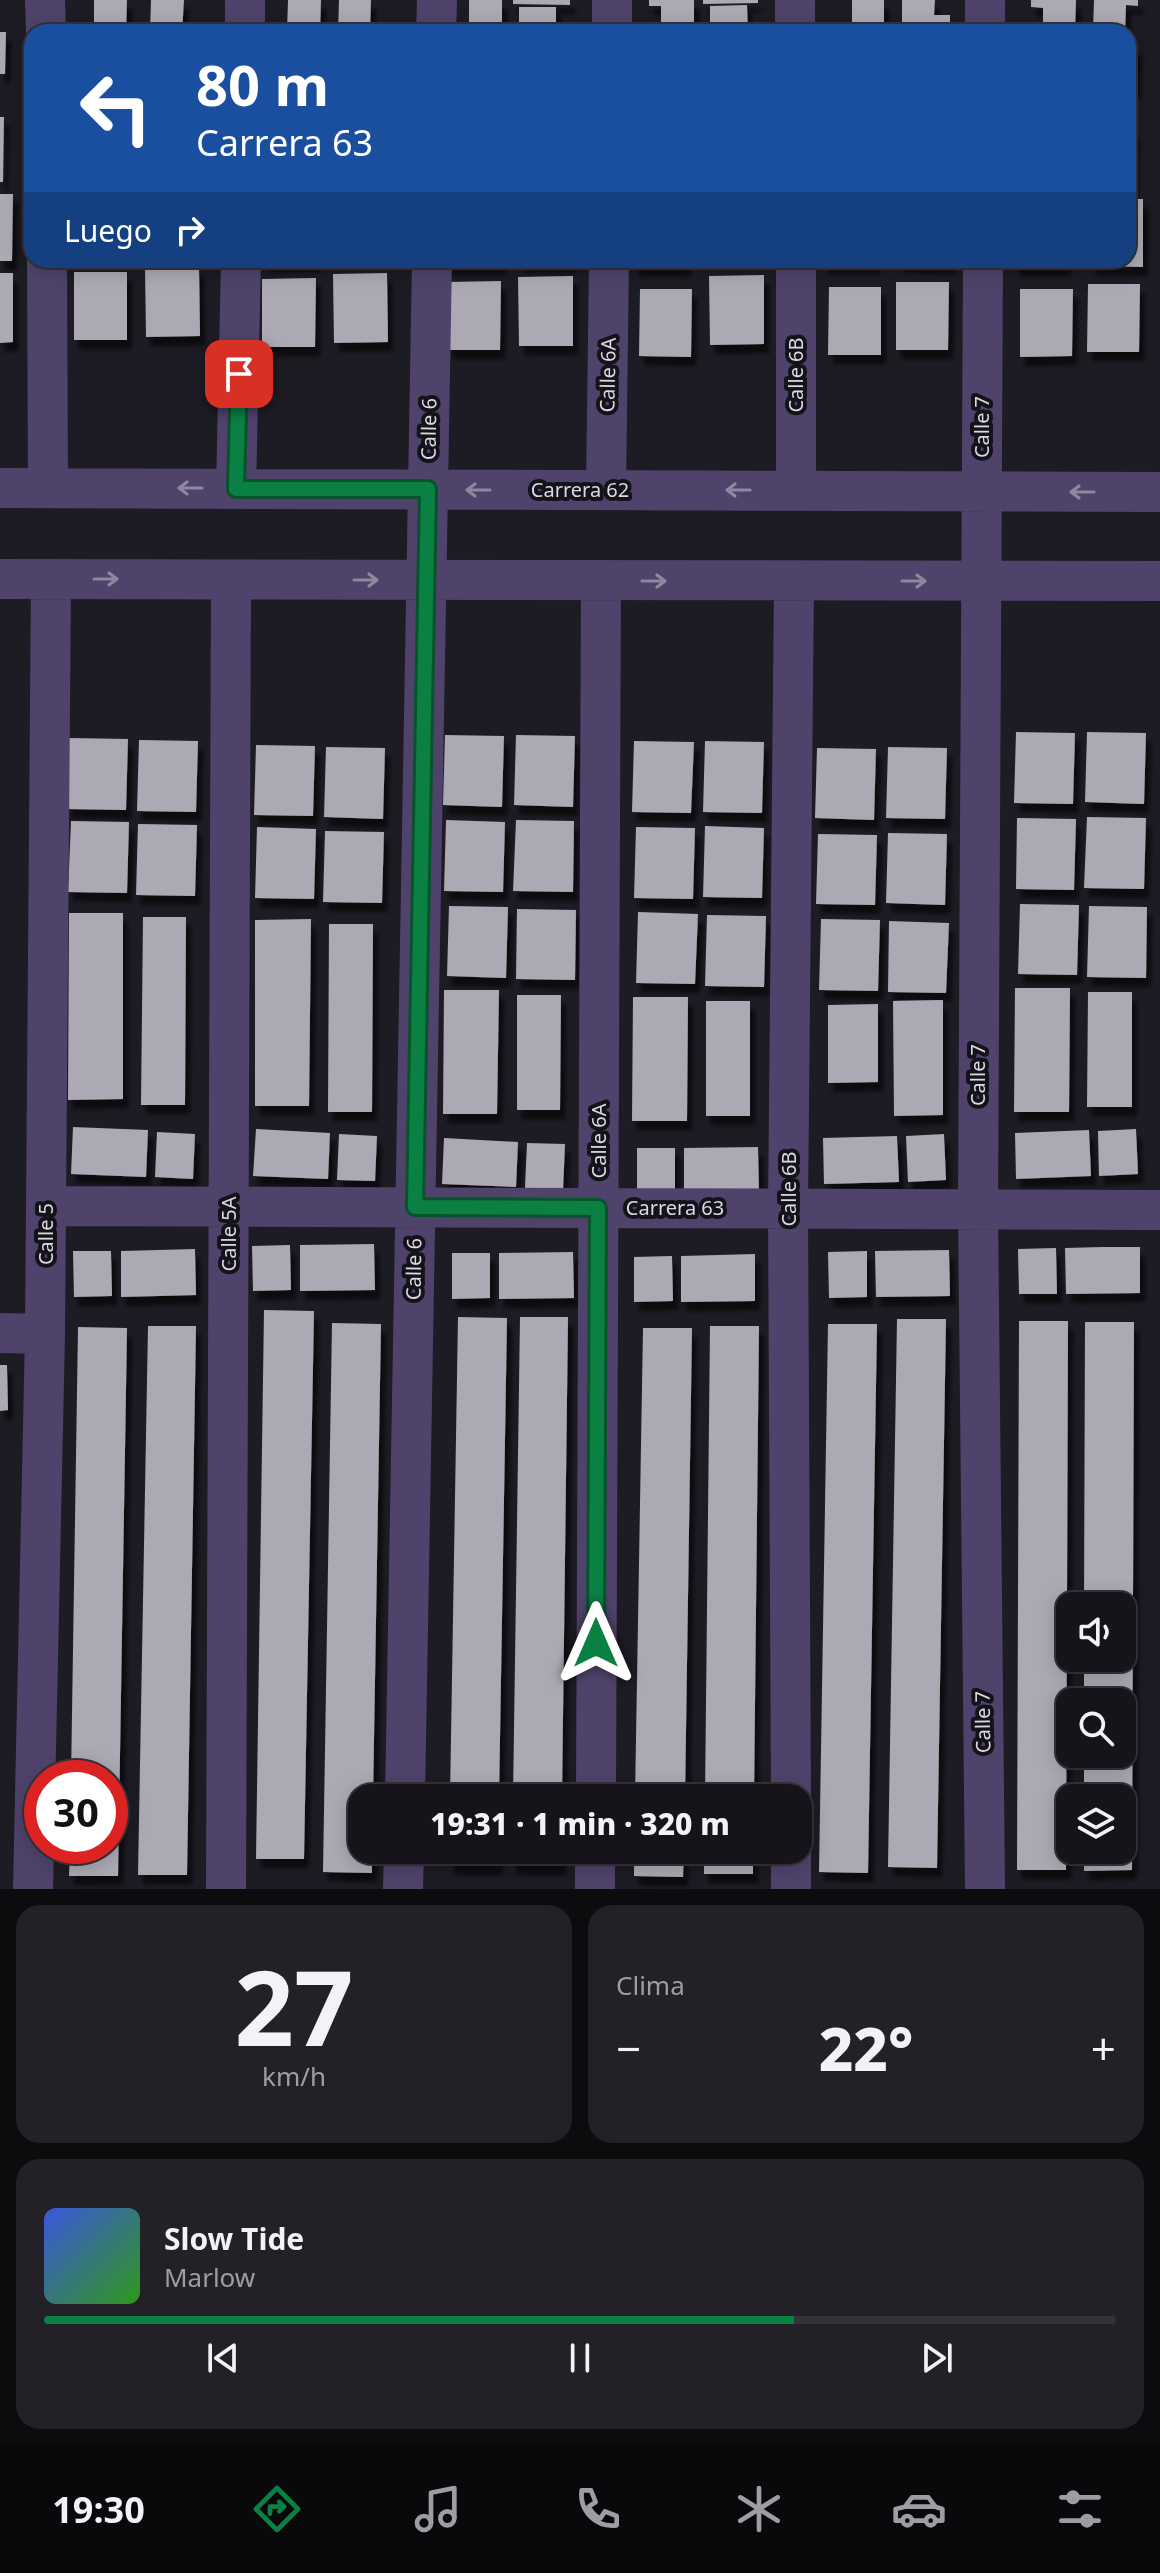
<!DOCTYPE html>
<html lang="es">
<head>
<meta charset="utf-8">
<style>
  body { margin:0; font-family:"Noto Sans",sans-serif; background:#232127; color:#f1f3f6; height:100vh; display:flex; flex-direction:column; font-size:30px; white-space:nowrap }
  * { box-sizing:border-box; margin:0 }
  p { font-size:26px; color:#9e9ea2 }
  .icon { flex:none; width:44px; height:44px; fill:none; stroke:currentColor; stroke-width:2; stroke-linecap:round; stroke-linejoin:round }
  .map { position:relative; height:1889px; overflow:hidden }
  .panel { display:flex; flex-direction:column; gap:16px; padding:16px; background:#0c0b0e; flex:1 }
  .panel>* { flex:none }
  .hud { position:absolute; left:24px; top:24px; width:1112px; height:244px; border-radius:24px; box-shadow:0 4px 20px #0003,0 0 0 2px #353339; background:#1a4fa0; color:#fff; overflow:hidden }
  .fabs { position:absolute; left:1056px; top:1592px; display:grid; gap:16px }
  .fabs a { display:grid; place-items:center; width:80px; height:80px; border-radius:16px; background:#16141a; box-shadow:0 4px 20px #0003,0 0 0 2px #353339; font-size:40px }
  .speed { position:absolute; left:24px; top:1760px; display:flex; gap:16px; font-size:40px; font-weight:700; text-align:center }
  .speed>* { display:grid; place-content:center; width:104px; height:104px; border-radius:50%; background:#16141a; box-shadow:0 4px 20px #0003,0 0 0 2px #353339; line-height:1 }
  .speed .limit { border:12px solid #d22; background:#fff; color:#111 }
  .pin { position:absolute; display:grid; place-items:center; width:68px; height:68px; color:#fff; margin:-34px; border-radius:16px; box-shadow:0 4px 12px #0006 }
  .me { position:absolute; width:88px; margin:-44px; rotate:0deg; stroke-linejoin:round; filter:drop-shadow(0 0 6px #0008) }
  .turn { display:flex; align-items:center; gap:28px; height:168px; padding:0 40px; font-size:36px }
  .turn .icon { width:104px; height:104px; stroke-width:2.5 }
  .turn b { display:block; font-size:56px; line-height:68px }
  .then { display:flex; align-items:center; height:76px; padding:0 40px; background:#0003; gap:16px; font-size:30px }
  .big { font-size:60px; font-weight:800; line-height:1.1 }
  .panel .widget { flex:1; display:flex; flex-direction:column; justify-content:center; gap:12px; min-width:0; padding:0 28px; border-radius:24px; background:#232127 }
  .panel .dial { align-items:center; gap:0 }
  .dial b { font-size:104px; line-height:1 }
  .song { display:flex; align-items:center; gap:24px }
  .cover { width:96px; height:96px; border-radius:12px; background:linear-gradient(135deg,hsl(230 70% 55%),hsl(110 70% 35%)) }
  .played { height:8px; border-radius:4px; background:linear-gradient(90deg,#0b8043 70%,#353339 70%) }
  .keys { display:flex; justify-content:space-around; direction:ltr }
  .heat { display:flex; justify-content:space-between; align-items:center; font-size:44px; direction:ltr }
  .panel .tiles { flex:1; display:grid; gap:16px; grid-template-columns:1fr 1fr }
  .widget:last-child { grid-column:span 2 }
  .trip { position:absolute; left:348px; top:1784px; width:464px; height:80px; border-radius:24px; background:#16141a; box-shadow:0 4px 20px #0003,0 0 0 2px #353339; font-weight:800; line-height:80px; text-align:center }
  .tab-bar { display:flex; height:128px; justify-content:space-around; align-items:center; background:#09080a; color:#9e9ea2 }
  .tab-bar .icon { width:56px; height:56px }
  .tab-bar .selected { color:#0b8043 }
  .tab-bar b { font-size:36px; color:#f1f3f6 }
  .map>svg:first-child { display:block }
</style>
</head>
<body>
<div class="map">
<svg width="1160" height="1889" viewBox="0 0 1160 1889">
  <defs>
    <filter id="shadow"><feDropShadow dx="5" dy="9" stdDeviation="2" flood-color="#0009"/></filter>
  </defs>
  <rect width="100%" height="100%" fill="#1d1b23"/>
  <path fill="#aca9b4" filter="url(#shadow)" d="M94,0H127L126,32H82V22H94Z
    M151,0H184L182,32H150Z
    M288,0H321L320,32H287Z
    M339,0H371L370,32H338Z
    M469,0H502V32H469Z
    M513,0H570V5L513,4Z
    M649,0H694V32H661V6H649Z
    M703,0H758V3L703,4Z
    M852,0H884V32H852Z
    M902,0H935L934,15H950V32H902Z
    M1031,0H1076L1075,32H1043V8L1031,7Z
    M1094,0H1138V6L1126,5L1125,32H1093Z
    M747,5L748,32H705V24H710V6Z
    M519,7H556V32H514V26L519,25Z
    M0,32H6L5,74H0Z
    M1128,46L1137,47L1135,89H1128Z
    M0,117H4L3,182H0Z
    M1128,132H1134L1132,192H1128Z
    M0,194H13L12,261H0Z
    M1128,199H1143V267L1091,266V260H1128Z
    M262,260H316V263H262Z
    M447,260H501V266H447Z
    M518,260H572V264H518Z
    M634,260H686V267H634Z
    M823,260H875V265H823Z
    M899,260H951V265L899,264Z
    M1014,260H1066V267H1014Z
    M145,267H199L200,336L146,337Z
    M74,272H127V340H74Z
    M0,273H13V342L0,343Z
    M387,273L388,342L334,343L333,274Z
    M764,275V344L710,345L709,276Z
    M573,276V346H519L518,277Z
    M316,278L315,347H262V279Z
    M501,281L500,350H447V282Z
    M896,282H949L948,350H896Z
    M1088,284H1140L1139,352H1087Z
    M829,287H881V355H828Z
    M640,289H692L691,357L639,356Z
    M1020,289H1073L1072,356L1020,357Z
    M1016,732L1075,733L1073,804L1014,803Z
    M1087,732L1146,733L1144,804L1085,802Z
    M445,735L504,736L502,807L443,805Z
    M516,735L575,736L573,807L514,805Z
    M69,738L128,739L126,810L67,809Z
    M139,740L198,741L196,812L137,811Z
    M634,741L694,742L691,813L632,812Z
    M705,741L764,742L762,813L703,812Z
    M256,745L315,746L313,816L254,815Z
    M326,747L385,748L383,819L324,817Z
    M888,747L947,748L945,819L886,818Z
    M817,748L876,749L874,820L815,818Z
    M1087,817L1146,818L1144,889L1084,888Z
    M1017,818L1076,819L1074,890L1016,889Z
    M446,820L505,822L503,892L444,891Z
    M516,820L574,821L573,892L513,891Z
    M71,821L129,822L127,893L68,892Z
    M138,824L197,825L195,896L136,895Z
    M705,826L764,828L762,898L703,897Z
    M257,827L316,829L314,899L255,898Z
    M636,827L695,828L693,899L634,898Z
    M325,831L384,832L382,903L323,902Z
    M888,833L947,834L945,905L886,903Z
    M818,834L877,835L875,905L816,904Z
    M1020,904L1079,905L1077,975L1018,974Z
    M449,906L508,907L506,978L447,976Z
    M1089,906L1147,907L1146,978L1087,977Z
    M517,909L576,910L575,980L516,979Z
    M638,912L698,914L695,984L636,983Z
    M69,913H123V1099L68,1100Z
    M707,915L766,916L764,987L705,986Z
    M143,917H186L185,1105H141Z
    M311,919L309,1106H255V920Z
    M821,919L880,920L878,991L819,990Z
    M889,921L949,923L946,993L888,992Z
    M329,924H373L372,1112H328Z
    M1015,988H1070L1069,1112H1014Z
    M444,990H499L497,1114H443Z
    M1088,992H1132V1107H1087Z
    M517,995H561L560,1110H517Z
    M633,997H688L687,1121H632Z
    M943,1000V1115L894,1116L893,1001Z
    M706,1001H750V1116H706Z
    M878,1004V1082L828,1083V1005Z
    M73,1127L148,1130L146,1177L71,1174Z
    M256,1129L330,1133L328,1179L253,1176Z
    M1136,1129L1138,1174L1099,1176L1098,1131Z
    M1089,1130L1091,1176L1016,1179L1015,1133Z
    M157,1132L195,1134L193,1179L155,1177Z
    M339,1134L377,1136L375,1181L337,1180Z
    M944,1134L946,1180L908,1182L906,1136Z
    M897,1136L899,1182L824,1184L823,1138Z
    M444,1138L518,1142L516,1187L442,1184Z
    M527,1143L565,1144L563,1190L525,1188Z
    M758,1147L759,1193L684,1194V1148Z
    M637,1148H675V1193L637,1194Z
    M374,1244L375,1290L300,1291V1245Z
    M290,1245L291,1290L253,1291L252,1246Z
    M1102,1247H1140V1293L1066,1294L1065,1248Z
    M1056,1248L1057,1294H1019L1018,1249Z
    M195,1249L196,1295L121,1297V1251Z
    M949,1250L950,1296L876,1297L875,1251Z
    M73,1251H111L112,1296L74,1297Z
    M867,1251V1297L829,1298L828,1252Z
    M573,1252L574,1298L499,1299V1253Z
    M452,1253H490V1298L452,1299Z
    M755,1254V1301L681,1302V1256Z
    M672,1256L673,1301L634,1302V1257Z
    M264,1310L314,1311L304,1859H256Z
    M458,1317L507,1318L499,1798H450Z
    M520,1317H568L562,1798H513Z
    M897,1319H946L937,1868L888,1867Z
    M1019,1321H1068L1066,1870H1017Z
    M1085,1322H1134L1132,1870L1084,1871V1850H1122V1798H1084V1754H1122V1702H1084V1658H1122V1606H1084Z
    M332,1323L381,1324L373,1798H362V1850H372V1873L323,1872Z
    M828,1324H877L868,1873L819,1872Z
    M148,1326H196L187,1875H138Z
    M710,1326H759L754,1798H705Z
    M78,1327L127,1328L118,1876H69L70,1846H110V1778H71Z
    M643,1328H692L685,1798H635Z
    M0,1365H7L8,1410L0,1411Z
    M449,1850H498V1866H449Z
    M512,1850H561V1866H512Z
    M634,1850H684L683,1877L634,1876Z
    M704,1850H753V1874H704Z"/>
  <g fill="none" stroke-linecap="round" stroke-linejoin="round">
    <path stroke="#4f436b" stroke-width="40" d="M45,0L46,32
      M795,0V32
      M245,32V0
      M436,32L437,0
      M612,32V0
      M985,32V0
      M47,260L48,488
      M796,260V491
      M983,260L978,1209L985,1889
      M0,488L1160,492
      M236,489L241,260
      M606,490L609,260
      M0,579L1160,581
      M46,1206L1160,1210
      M0,1333L45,1334
      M405,1798L432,260
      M596,1798L601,580
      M791,1798L788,1209L794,581
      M791,1850V1889
      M33,1889L45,1334L51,579
      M226,1889L231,580
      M403,1889L404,1850
      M595,1889V1850"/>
  </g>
  <defs><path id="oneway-shaft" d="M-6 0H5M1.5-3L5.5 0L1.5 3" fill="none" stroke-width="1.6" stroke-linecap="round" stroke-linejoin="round" transform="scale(2)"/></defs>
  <g stroke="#8e87a0">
    <use href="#oneway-shaft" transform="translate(190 488) rotate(-180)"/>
    <use href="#oneway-shaft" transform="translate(478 490) rotate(-180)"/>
    <use href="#oneway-shaft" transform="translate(738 490) rotate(-180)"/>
    <use href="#oneway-shaft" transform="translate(1082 492) rotate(-180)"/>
    <use href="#oneway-shaft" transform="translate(106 579)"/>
    <use href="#oneway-shaft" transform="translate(366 580)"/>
    <use href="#oneway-shaft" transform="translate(654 581)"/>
    <use href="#oneway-shaft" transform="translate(914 581)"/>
  </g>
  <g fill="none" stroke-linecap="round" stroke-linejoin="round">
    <defs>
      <path id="route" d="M239,374L236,489H428L415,1207L598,1208L596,1643"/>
    </defs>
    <use href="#route" stroke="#07532c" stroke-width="20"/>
    <use href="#route" stroke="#0b8043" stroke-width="14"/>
  </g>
  <g text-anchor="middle" stroke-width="8" stroke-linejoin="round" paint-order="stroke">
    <g font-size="20" fill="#dcdae0" stroke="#14121a">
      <text transform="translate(608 375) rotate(-89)" y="7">Calle 6A</text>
      <text transform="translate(796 375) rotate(-90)" y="7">Calle 6B</text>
      <text transform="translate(982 427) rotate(-90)" y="7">Calle 7</text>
      <text transform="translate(429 429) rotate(-89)" y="7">Calle 6</text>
      <text x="580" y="497">Carrera 62</text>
      <text transform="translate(978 1075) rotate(-90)" y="7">Calle 7</text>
      <text transform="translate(599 1141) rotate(-90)" y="7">Calle 6A</text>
      <text transform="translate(789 1189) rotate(-90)" y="7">Calle 6B</text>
      <text x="675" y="1215">Carrera 63</text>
      <text transform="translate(46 1234) rotate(-90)" y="7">Calle 5</text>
      <text transform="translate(229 1234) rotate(-90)" y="7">Calle 5A</text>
      <text transform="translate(414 1269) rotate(-89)" y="7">Calle 6</text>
      <text transform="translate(983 1722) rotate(-91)" y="7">Calle 7</text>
    </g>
  </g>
</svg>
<div class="fabs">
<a><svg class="icon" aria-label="sound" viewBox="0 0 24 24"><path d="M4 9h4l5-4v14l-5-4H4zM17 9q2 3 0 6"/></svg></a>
<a><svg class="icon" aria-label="search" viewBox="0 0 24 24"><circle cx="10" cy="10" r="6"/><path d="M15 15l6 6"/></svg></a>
<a><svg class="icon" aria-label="layers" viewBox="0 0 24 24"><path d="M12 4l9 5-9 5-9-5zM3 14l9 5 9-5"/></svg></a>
</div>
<div class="speed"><div class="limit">30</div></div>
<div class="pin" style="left:239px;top:374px;background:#d93025"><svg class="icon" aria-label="arrive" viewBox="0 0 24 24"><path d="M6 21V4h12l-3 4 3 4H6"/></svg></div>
<svg class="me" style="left:596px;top:1643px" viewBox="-20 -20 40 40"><path d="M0-17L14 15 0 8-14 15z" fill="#0b8043" stroke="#fff" stroke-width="4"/></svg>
<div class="trip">19:31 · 1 min · 320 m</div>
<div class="hud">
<div class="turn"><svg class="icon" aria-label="left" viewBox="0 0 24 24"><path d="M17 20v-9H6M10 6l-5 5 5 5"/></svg><div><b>80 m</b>Carrera 63</div></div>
<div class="then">Luego<svg class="icon" aria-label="right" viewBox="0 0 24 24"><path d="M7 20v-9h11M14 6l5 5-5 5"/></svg></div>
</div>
</div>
<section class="panel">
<div class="tiles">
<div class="widget dial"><b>27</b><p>km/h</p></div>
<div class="widget"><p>Clima</p>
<div class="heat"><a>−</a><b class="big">22°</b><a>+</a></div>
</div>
<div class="widget">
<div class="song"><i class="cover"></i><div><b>Slow Tide</b><p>Marlow</p></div></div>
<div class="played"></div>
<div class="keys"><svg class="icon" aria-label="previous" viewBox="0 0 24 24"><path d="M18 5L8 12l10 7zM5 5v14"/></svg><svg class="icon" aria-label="pause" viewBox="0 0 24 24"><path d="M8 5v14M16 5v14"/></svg><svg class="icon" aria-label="next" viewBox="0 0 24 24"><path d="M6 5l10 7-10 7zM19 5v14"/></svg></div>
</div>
</div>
</section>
<nav class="tab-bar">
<b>19:30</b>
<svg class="icon selected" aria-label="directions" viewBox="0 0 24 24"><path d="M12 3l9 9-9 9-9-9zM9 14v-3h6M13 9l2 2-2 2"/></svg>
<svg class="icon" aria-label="music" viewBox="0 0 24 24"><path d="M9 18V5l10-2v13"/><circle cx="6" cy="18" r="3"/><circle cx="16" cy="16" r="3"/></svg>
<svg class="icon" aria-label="phone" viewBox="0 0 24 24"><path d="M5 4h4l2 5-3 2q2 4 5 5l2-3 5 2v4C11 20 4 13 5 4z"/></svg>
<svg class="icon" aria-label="climate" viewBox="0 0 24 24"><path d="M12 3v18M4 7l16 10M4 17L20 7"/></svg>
<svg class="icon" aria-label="car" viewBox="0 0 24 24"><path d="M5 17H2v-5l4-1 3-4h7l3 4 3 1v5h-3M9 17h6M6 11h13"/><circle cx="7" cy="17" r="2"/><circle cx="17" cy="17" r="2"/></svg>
<svg class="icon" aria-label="filters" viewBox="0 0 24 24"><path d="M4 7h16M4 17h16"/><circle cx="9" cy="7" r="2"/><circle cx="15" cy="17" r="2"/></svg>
</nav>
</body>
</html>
